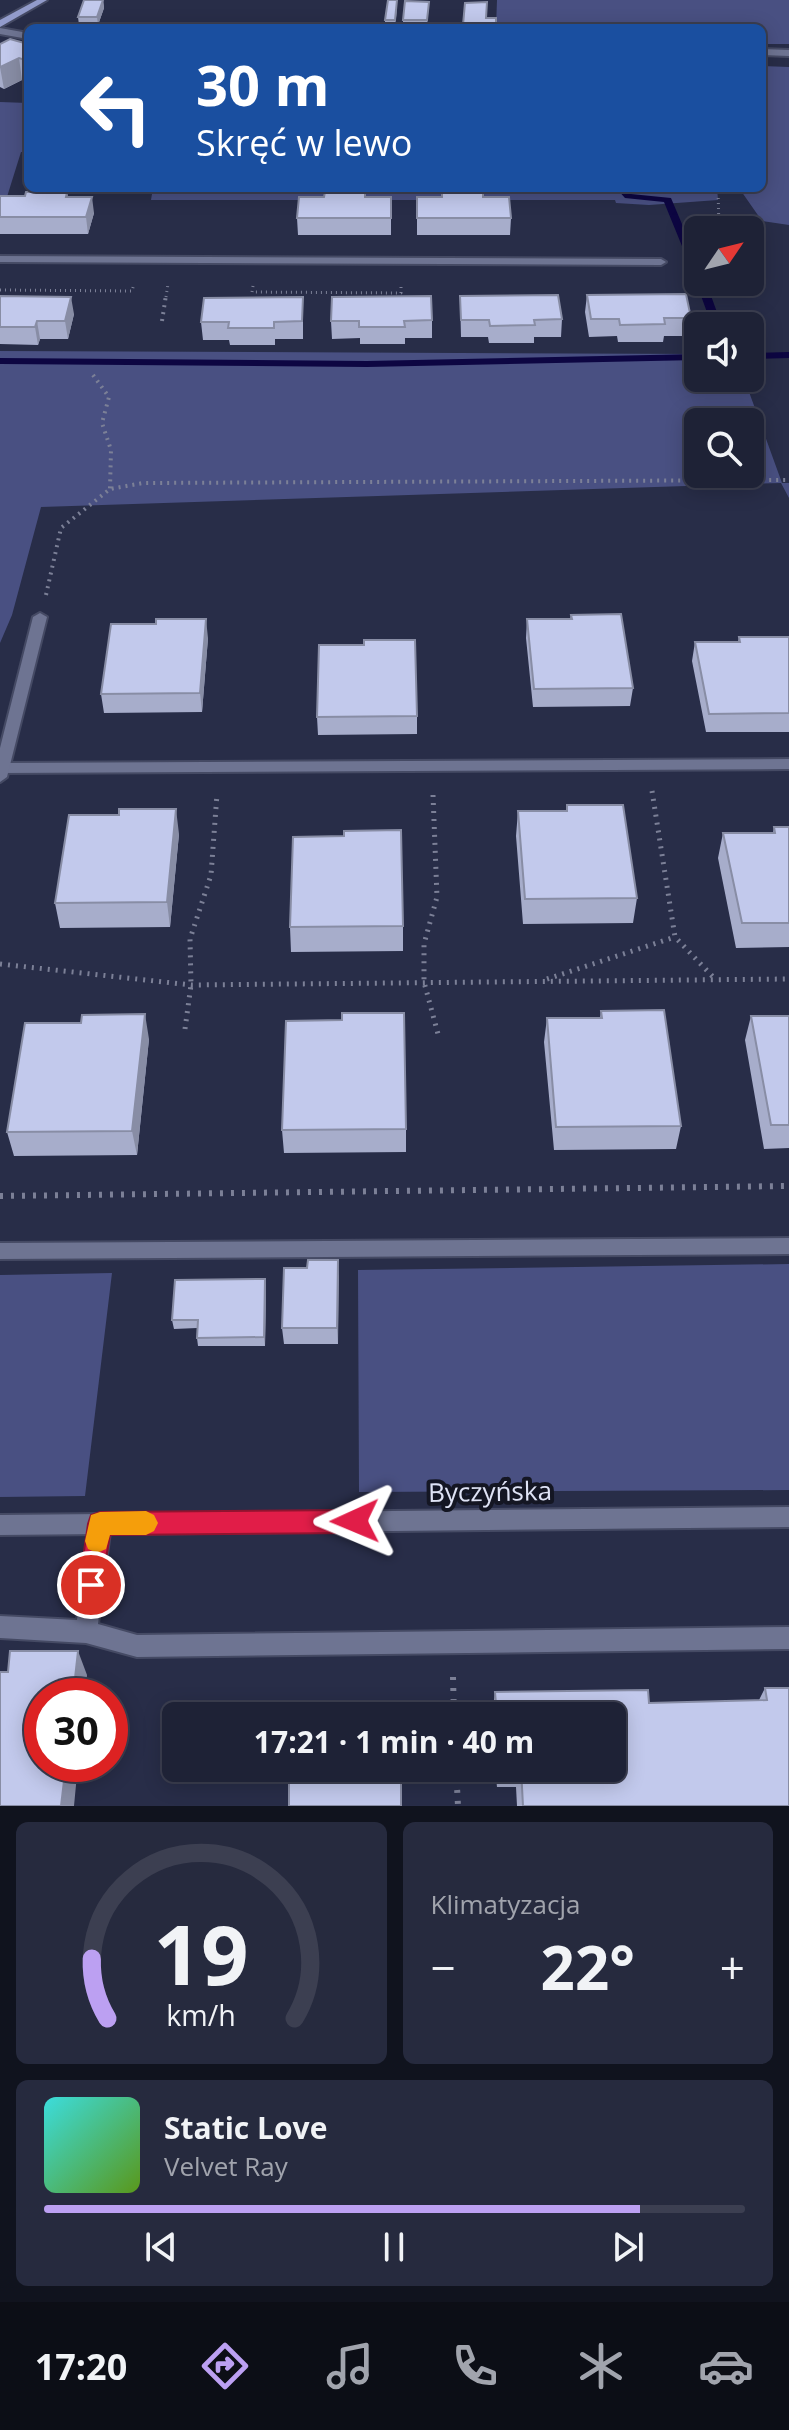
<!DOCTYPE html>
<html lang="pl">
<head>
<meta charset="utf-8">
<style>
  body { margin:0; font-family:"Open Sans",sans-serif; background:#262a3e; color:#f1f3f6; height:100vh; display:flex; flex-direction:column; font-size:30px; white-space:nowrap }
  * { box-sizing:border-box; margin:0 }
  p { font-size:26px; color:#a1a4ad }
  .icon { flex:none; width:44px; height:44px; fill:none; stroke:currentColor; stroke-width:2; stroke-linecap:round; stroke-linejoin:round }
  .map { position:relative; height:1806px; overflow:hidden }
  .panel { display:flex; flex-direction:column; gap:16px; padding:16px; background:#10131e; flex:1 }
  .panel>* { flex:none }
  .hud { position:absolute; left:24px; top:24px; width:742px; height:168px; border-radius:12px; box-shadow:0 4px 20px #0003,0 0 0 2px #3c3f51; background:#1a4fa0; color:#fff; overflow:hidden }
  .needle { width:52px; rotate:55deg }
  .buttons { position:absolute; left:684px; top:216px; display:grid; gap:16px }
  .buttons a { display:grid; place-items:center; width:80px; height:80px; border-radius:12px; background:#1e2236; box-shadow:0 4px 20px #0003,0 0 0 2px #3c3f51; font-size:40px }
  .speed { position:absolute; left:24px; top:1678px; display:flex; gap:16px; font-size:40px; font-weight:700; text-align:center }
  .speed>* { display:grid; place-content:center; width:104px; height:104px; border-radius:50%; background:#1e2236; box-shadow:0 4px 20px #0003,0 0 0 2px #3c3f51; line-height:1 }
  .speed .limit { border:12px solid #d22; background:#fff; color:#111 }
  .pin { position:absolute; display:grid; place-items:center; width:68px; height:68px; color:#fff; margin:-34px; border:4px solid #fff; border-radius:50%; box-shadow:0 2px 8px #0007 }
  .me { position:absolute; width:88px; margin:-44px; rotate:269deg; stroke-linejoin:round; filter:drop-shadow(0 0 6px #0008) }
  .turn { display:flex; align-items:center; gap:28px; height:168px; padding:0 40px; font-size:36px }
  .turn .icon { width:104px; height:104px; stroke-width:2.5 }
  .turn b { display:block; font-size:56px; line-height:68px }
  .big { font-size:60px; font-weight:700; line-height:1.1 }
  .panel .widget { flex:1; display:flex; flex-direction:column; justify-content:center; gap:12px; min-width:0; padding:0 28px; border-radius:12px; background:#262a3e }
  .panel .dial { align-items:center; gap:0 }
  .dial svg { height:208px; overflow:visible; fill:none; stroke:#3c3f51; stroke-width:7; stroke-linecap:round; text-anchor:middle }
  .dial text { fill:#f1f3f6; stroke:none }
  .song { display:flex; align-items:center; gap:24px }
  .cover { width:96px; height:96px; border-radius:12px; background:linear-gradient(135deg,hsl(180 70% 55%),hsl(90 70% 35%)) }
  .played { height:8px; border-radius:4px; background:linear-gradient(90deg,#bca0f2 85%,#3c3f51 85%) }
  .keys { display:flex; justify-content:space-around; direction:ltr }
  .heat { display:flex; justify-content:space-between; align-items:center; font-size:44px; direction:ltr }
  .panel .tiles { flex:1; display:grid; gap:16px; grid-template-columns:1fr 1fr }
  .widget:last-child { grid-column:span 2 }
  .trip { position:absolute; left:162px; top:1702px; width:464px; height:80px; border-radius:12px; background:#1e2236; box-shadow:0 4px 20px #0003,0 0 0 2px #3c3f51; font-weight:700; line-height:80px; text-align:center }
  .menu { display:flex; height:128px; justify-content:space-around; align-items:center; background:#0c0e16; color:#a1a4ad }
  .menu .icon { width:56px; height:56px }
  .menu .on { color:#bca0f2 }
  .menu b { font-size:36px; color:#f1f3f6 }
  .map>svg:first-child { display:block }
</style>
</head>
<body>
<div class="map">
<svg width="789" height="1806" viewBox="0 0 789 1806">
  <rect width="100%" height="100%" fill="#282d48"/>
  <path fill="#495082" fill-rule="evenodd" d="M497,0H789V44H762V28H496Z
    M762,66L789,67V225L762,221L739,188H762Z
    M0,102L28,103V152H21L6,200H0Z
    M153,188H717L718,200L649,205L616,203L615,200H151Z
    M0,351L698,354V378H744L782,483H789V498L781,483L41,507L12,615L0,643ZM698,422H750V474H698Z
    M789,1264V1490L359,1492L358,1270Z
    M112,1273L85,1496L0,1497V1275Z"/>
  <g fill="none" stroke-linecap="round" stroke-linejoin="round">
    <path fill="#0d0642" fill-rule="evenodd" d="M616,188H625L631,194L671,198L698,262V276L693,273L664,202L625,198Z
      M698,280V282H706L722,326H712L696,282Z
      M789,352V358L750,359V353Z
      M698,354V360L367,367L0,364V358L367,361Z"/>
    <defs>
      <path id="lane" d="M0,256L661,259L666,262L661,265L0,262Z
        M789,759V769L0,773L1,763Z
        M789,1238V1254L0,1259V1243Z
        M100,1514L107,1517L111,1524L98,1624L137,1635L789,1627V1649L137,1657L86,1643L0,1638V1616L77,1620L89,1524L93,1517Z"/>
      <path id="street" d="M0,28L28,33V39L0,34Z
        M762,49L789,50V56L762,55Z
        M40,613L47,617L7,777L0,782V748L33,617Z
        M789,1507V1527L0,1535V1515Z"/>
      <path id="secondary" d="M37,0H47L0,27V20Z"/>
    </defs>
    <use href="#lane" stroke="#454a64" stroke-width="4"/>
    <use href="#street" stroke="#454a64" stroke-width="4"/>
    <use href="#secondary" stroke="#454a64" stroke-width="4"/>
    <path stroke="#7c8097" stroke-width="3" stroke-dasharray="1 4" stroke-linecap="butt" d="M718,188L719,230
      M253,286L252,292L401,293V285
      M0,290L132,291L134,284
      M166,297L168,284"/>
    <path stroke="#7c8097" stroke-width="4" stroke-dasharray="2 5" stroke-linecap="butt" d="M162,321L166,295
      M93,375L109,397L102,423L111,450L110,489
      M46,595L61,528L110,489L143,483L789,480"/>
    <path stroke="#7c8097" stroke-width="5" stroke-dasharray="2 6" stroke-linecap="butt" d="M652,791L675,937L715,979
      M433,795L437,897L424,944V982L438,1034
      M0,964L191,985L789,979
      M547,979L675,937
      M185,1029L191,985L190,939L211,875L217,794"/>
    <path stroke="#7c8097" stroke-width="6" stroke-dasharray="3 8" stroke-linecap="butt" d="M0,1196L789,1186
      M453,1677L454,1716
      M456,1768L458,1806"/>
    <use href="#lane" fill="#6e7492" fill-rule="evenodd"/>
    <use href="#street" fill="#6e7492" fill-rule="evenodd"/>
    <use href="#secondary" fill="#929bcb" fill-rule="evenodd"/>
  </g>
  <path fill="#a7adcb" d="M103,0L104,8L98,25H79L78,17Z
    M429,2L427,28H403V20Z
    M465,3L486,18H496V28H463Z
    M397,8L395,28H385V20Z
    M0,44H28V82L22,80L4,89L0,87Z
    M67,192L68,197L94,213L88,234H0V196H25Z
    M366,197H391V235H298L297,218Z
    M417,197H483L511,218L510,235H417Z
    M587,295L691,318L689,336H664L663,342H618L617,336L589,337L585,312Z
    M0,296L74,314L68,339H40L38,345L0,344Z
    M460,296L562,319L561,337H534V343H489L488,337H461Z
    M303,297V339H275V345H230L229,340H203L201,322Z
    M432,320V338H405V344H360V338L332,339L331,321Z
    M571,615L633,688L630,706L533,707L526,638L527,619H570Z
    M156,624L208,638L202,712L104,713L101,694Z
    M739,637H789V732H706L692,661L695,642H738Z
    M417,716V734L318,735L317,717Z
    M518,811H567L637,898L633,923L523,924L516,836Z
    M774,827H789V947L736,948L718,858L723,833H773Z
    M179,834L170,927L60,928L55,903Z
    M403,926V951L291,952L290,927Z
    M601,1011L681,1126L676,1149L554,1150L544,1042L547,1018H600Z
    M751,1016H789V1148L764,1149L745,1040Z
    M342,1020L406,1129V1152L284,1153L282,1130Z
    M81,1023L149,1039L137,1155L14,1156L7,1132Z
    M338,1260V1344H284L282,1328Z
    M265,1279L266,1287L265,1346H198L197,1338V1328L174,1329L172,1320Z
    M765,1688L789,1806H517L516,1787H497L495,1768H612V1716H492L495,1692L649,1703L759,1700Z"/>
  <path fill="#888da5" d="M103,0L104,8L98,25L97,17Z
    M19,58L22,80L4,89L0,67Z
    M28,59V77L25,60Z
    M92,197L94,213L88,234L86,217Z
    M71,297L74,314L68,339L65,321Z
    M37,321L40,339L38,345L35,327Z
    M206,619L208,638L202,712L200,693Z
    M176,809L179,834L170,927L167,902Z
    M145,1014L149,1039L137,1155L132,1131Z
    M338,1260L339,1277L338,1344L337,1328Z
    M265,1279L266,1287L265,1346L264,1337Z
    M78,1651L87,1675L85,1696H73Z
    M66,1764H78L74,1806H61Z"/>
  <path fill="#c2c9ec" stroke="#888da5" stroke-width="2" d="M84,0H103L97,17H78Z
    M388,0H397L395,20H385Z
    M405,1L429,2L427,20H403Z
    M487,2L486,18H496V25H463L465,3Z
    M10,39L28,44V59L25,60L19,58L0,67V44Z
    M26,192H67L66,197H92L86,217H0V196H25Z
    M325,192H365V197H391V218H297L299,197H324Z
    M442,192H483V197H509L511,218H417V197H442Z
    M686,294L691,318H664L665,324L620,325L619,319H591L587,295Z
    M558,295L562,319L534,320L535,325L490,326L489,320H461L460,296Z
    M0,296L71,297L65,321H37L35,327H0Z
    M431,296L432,320L404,321L405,327H359V321H331L332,297Z
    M303,297L302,321L274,322V328H228L229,322H201L204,298Z
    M621,614L633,688L534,689L527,619H572L571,615Z
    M156,619H206L200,693L101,694L111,624H156Z
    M739,637H789V713L709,714L695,642H740Z
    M364,640H415L417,716L317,717L319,645H364Z
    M567,805H623L637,898L525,899L518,811H567Z
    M119,809H176L167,902L55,903L69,815H119Z
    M774,827H789V923H742L723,833H775Z
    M401,830L403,926L290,927L293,837L344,836V831Z
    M664,1010L681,1126L556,1127L547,1018H602L601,1011Z
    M342,1013H404L406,1129L282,1130L286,1021L342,1020Z
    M145,1014L132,1131L7,1132L25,1023H81L82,1015Z
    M751,1016H789V1125H771Z
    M308,1260H338L337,1328H282L284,1268H307Z
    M265,1279L264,1337L197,1338L198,1320H172L175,1280Z
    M10,1651H78L73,1696H42V1764H66L61,1806H0V1672H8Z
    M765,1688H789V1806H523L521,1768H612V1716H497L495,1692L648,1690L649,1703L767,1700Z
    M401,1768V1806H289V1769Z"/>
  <path fill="#e11d48" stroke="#92132f" stroke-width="2" d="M355,1510L364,1513L367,1521L364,1530L355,1533L110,1535L100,1594L91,1597L83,1594L79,1585L88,1524L91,1515L100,1512Z"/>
  <path fill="#f59e0b" d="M146,1511L154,1515L158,1523L154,1531L146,1535H110L106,1549L97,1553L88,1549L85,1541L91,1515L100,1512Z"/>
  <g text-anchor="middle" stroke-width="8" stroke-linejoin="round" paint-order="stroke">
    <g font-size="26" fill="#dfe3f5" stroke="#141623">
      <text transform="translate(490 1492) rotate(-1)" y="9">Byczyńska</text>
    </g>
  </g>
</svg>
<div class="buttons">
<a><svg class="needle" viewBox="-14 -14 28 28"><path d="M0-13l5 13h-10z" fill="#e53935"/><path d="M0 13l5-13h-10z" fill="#a1a4ad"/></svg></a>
<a><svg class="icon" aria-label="sound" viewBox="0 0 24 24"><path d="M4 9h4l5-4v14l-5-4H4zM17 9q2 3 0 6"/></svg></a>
<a><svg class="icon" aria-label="search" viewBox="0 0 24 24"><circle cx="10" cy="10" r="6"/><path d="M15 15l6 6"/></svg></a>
</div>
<div class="speed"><div class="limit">30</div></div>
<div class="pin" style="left:91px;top:1585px;background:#d93025"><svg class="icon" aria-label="arrive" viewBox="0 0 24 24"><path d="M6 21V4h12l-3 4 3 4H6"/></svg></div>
<svg class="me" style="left:355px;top:1521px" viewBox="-20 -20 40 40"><path d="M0-17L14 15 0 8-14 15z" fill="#e11d48" stroke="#fff" stroke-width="4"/></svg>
<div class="trip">17:21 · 1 min · 40 m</div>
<div class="hud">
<div class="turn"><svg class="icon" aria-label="left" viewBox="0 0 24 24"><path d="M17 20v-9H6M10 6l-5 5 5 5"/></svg><div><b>30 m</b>Skręć w lewo</div></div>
</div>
</div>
<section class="panel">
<div class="tiles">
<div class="widget dial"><svg viewBox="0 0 100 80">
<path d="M14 69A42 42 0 1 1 86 69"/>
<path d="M14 69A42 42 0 0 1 8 46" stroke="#bca0f2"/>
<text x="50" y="56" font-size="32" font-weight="700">19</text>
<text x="50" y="72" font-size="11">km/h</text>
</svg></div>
<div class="widget"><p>Klimatyzacja</p>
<div class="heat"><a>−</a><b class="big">22°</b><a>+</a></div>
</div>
<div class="widget">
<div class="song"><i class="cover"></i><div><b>Static Love</b><p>Velvet Ray</p></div></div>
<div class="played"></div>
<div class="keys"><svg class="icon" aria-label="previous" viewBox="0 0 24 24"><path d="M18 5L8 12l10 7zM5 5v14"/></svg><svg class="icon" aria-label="pause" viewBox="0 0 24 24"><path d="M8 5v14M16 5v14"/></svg><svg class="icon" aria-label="next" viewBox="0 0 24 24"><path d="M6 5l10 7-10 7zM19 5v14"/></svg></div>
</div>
</div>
</section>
<nav class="menu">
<b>17:20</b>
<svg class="icon on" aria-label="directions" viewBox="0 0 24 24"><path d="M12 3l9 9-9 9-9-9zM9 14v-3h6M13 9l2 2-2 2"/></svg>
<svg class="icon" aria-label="music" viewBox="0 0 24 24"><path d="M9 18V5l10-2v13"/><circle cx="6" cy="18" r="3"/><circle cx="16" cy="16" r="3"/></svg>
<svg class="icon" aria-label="phone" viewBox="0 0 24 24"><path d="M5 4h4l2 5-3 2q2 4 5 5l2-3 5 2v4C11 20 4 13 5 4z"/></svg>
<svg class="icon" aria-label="climate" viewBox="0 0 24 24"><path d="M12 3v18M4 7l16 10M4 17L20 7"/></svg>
<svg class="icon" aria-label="car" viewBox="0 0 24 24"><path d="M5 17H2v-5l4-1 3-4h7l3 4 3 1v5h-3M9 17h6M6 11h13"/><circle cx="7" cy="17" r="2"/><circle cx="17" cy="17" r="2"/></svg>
</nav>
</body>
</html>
